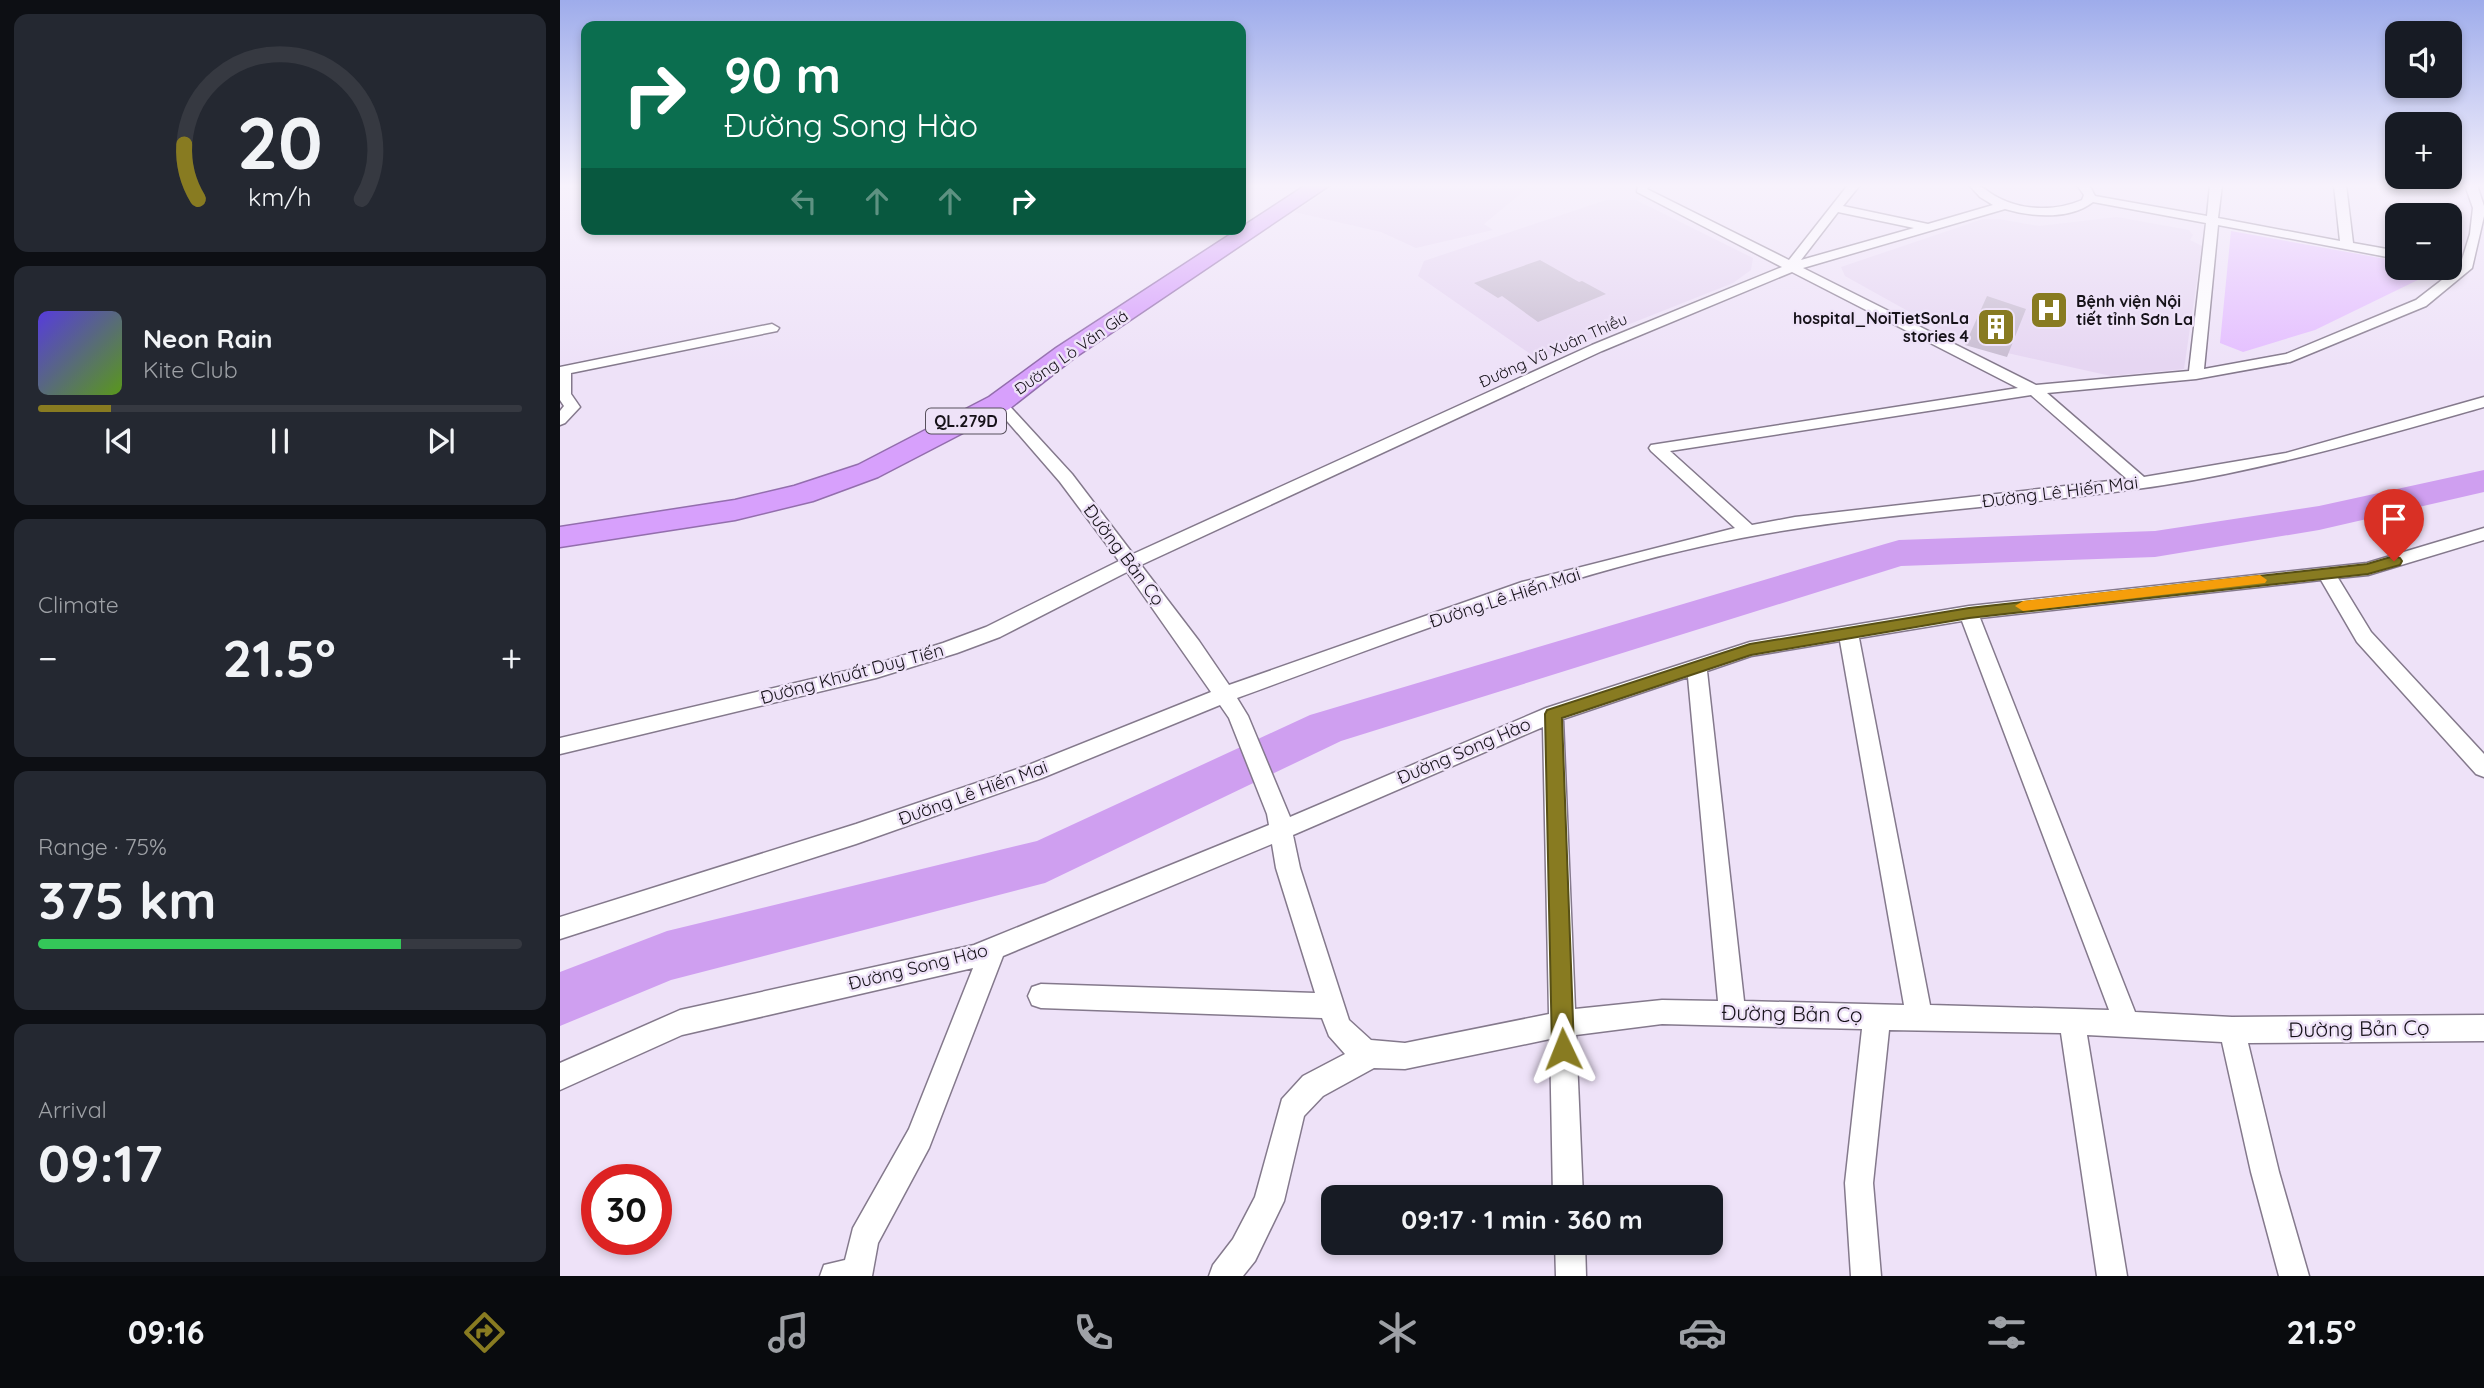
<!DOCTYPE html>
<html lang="en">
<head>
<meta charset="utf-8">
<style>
  body { margin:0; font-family:Quicksand,sans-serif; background:#242831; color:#f1f3f6; height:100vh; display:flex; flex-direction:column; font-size:26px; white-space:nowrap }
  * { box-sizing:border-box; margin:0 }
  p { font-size:23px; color:#9ea1a6 }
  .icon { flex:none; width:38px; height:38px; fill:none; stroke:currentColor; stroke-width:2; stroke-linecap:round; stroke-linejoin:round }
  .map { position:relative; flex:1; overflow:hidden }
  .side { display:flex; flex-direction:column; gap:14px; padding:14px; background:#0d0f14; width:560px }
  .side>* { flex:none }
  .banner { position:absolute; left:21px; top:21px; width:665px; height:214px; border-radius:14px; box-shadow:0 4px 10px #0003; background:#0b6e4f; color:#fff; overflow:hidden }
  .buttons { position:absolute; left:1825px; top:21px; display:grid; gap:14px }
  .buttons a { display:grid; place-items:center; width:77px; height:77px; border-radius:14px; background:#171b24; box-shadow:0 4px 10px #0003; font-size:35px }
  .speed { position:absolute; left:21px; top:1164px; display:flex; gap:14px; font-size:35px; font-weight:700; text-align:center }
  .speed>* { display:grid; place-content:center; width:91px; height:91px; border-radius:50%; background:#171b24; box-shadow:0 4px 10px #0003; line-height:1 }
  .speed .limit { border:10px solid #d22; background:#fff; color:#111 }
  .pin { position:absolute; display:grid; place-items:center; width:60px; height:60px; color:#fff; margin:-72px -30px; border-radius:50% 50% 50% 0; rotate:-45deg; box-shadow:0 0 7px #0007 }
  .pin .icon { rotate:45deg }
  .me { position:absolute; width:77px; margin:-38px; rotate:358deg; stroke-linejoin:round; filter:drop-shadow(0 0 5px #0008) }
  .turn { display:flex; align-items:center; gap:24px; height:147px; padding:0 28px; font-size:32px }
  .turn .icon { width:91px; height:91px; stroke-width:2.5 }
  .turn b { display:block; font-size:49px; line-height:60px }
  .lanes { display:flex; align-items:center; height:66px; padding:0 28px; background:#0003; justify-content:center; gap:35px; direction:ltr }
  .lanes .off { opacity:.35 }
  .big { font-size:52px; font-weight:700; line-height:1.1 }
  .side .tile { flex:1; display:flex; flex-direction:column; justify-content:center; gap:10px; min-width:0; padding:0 24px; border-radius:14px; background:#242831 }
  .side .dial { align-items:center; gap:0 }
  .dial svg { height:182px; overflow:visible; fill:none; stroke:#363941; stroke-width:7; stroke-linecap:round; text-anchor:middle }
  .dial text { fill:#f1f3f6; stroke:none }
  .song { display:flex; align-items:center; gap:21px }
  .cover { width:84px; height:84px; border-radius:10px; background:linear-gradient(135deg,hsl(250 70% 55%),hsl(90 70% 35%)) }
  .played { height:7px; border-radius:4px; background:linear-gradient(90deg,#887b21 15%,#363941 15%) }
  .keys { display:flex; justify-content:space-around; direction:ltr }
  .heat { display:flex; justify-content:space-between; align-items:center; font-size:38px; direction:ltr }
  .charge { height:10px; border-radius:5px; background:linear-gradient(90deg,#34c759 75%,#363941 0) }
  .trip { position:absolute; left:761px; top:1185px; width:402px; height:70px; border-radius:14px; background:#171b24; box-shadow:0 4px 10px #0003; font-weight:700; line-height:70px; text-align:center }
  .tabs { display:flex; height:112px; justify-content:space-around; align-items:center; background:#090b0e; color:#9ea1a6 }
  .tabs .icon { width:49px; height:49px }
  .tabs .current { color:#887b21 }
  .tabs b { font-size:32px; color:#f1f3f6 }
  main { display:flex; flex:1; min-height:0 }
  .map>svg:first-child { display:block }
</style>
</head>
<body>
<main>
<section class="side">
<div class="tile dial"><svg viewBox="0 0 100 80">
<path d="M14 69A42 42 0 1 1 86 69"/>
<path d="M14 69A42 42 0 0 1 8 45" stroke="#887b21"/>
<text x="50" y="56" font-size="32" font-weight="700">20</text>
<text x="50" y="72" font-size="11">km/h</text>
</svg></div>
<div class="tile">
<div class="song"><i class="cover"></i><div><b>Neon Rain</b><p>Kite Club</p></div></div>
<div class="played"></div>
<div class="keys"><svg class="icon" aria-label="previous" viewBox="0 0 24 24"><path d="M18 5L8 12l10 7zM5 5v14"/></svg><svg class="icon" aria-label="pause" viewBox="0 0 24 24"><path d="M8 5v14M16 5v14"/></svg><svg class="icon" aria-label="next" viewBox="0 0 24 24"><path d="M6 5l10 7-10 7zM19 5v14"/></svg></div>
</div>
<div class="tile"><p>Climate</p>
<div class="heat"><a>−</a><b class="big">21.5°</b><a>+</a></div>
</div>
<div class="tile"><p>Range · 75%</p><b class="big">375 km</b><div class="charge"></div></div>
<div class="tile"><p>Arrival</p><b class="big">09:17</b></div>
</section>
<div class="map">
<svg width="1924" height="1276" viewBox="0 0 1924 1276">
  <rect width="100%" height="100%" fill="#eee2f8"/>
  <path fill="#e6d6f2" d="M776,185H971L924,224L933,230L856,248L821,232L734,212Z
    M1046,200H1076L1193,258L1191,270L1173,283L979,360L858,276L864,261Z
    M1557,217L1629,230L1633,235L1630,240L1642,246L1624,369L1551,376L1407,344L1285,276L1281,267L1423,219H1439L1479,226Z"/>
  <path fill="#e4beff" d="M1671,231L1837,261L1838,268H1860L1866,276L1755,330L1683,352L1660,343Z"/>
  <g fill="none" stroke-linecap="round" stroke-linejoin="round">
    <path fill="#cf9ff0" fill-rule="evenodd" d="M1924,470V492L1759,530L1595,557L1341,566L781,741L485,883L111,980L0,1026V972L107,931L477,841L750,715L1325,544L1339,540L1595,531L1759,506Z"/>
  </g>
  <path fill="#c8bcd1" d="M980,260L1019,282L1022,281L1046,294L978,322L942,296L938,298L914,283Z
    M1427,296L1466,309L1447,357L1405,345Z"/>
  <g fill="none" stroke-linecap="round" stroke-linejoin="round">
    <defs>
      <path id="street" d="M1078,185H1090L1087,189L1229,260L1288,185H1300L1283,206L1368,224L1433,205L1420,197L1409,185C1425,185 1426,192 1439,198C1464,211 1497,211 1522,200L1524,195L1517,185H1529L1535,196L1647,216L1650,185H1662L1658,218L1780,241L1774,185H1786L1793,243L1838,251V259L1658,225L1644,369L1726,354L1856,300L1900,266L1910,234L1913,208L1905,185H1917L1924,206V216L1912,268L1866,306L1730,362L1636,379L1487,393L1584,477L1726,453L1924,397V407C1818,437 1713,468 1604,485C1451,509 1294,512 1143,546C983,581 831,642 677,698L688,716L730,817L986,708L1190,642L1409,606L1807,563L1924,528V540L1808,575L1778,578L1811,632L1924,754V777L1916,774L1797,642L1761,580L1420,618L1575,1012L1672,1017L1924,1015V1041L1688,1043L1719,1172L1749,1276H1719L1691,1172L1662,1042L1527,1035L1567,1276H1537L1501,1033L1329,1030L1313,1183L1321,1276H1291L1285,1183L1302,1029L1102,1024L1016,1035L1023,1197H993L990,1039L845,1069L814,1068L763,1096L744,1116L724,1201L695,1261L683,1276H649L653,1265L673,1239L695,1197L722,1099L743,1076L785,1054L769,1036L762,1018L481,1008L472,1005L468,996L472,987L481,984L755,993L716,868L712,844L443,956L369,1148L318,1243L312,1276H260L264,1265L285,1260L293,1228L349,1129L413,968L122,1035L0,1090V1063L120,1010L414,945L709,825L707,814L669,718L660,705L482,778L296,844L0,939V917L296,824L466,766L651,692L567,572L440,637L397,653L316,678L0,754V738L316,664L383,643L426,627L559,561L500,482L434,406L431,403L434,400H444L512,474L573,554L1032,345L1222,267L1077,192ZM1533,202L1646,223L1629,371L1476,385L1243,268L1445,209C1471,217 1510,220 1533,202ZM1278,212L1354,228L1241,260ZM1232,272L1458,388L1091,445L1089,448L1091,451L1175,528L962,582L669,685L639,641L581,565L1042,351ZM1471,395L1567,479L1235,517L1192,525L1110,451ZM1402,621L1549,1010L1370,1005L1299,638ZM1280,641L1344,1005L1184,1001L1147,671L1191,656ZM1128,677L1158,1001L1102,1000L1015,1009L1003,719ZM983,727L989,1014L845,1043L811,1040L789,1020L740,868L733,835Z
        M212,324L219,328L217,331L11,373V394L20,407L5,423L0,425V411L4,406L0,400V367Z
        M995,1242H1025L1026,1276H996Z"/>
      <path id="highway" d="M746,185H770L514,358L449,409L318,477L253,501L175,520L0,547V527L175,500L234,486L298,465L429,397L496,348Z"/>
    </defs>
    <use href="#street" stroke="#84798c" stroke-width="3"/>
    <use href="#highway" stroke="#936ead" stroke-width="3"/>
    <use href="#street" fill="#fff" fill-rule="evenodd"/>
    <use href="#highway" fill="#d7a0fc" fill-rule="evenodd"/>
  </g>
  <linearGradient id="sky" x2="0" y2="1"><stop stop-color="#9eaceb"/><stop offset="0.51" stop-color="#f7f2fc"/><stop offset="1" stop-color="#f7f2fc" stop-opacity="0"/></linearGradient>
  <rect width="1924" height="364" fill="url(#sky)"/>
  <path fill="#887b21" stroke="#585015" stroke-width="2" d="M1834,556L1840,558L1842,561L1840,565L1808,574L1409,618L1191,655L1002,718L1014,1049L1011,1056L1003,1060L996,1056L992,1049L985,714L987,710L1190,644L1409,608L1807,564Z"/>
  <path fill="#f59e0b" d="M1700,575L1707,580L1705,583L1463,611L1455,606L1463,601Z"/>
  <defs>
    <symbol id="hospital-square" viewBox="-11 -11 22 22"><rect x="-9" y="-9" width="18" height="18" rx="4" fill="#887b21" stroke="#eee2f8"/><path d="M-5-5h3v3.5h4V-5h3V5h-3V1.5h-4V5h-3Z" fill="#fff"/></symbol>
    <symbol id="building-square" viewBox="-11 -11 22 22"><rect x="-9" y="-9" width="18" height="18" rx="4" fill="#887b21" stroke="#eee2f8"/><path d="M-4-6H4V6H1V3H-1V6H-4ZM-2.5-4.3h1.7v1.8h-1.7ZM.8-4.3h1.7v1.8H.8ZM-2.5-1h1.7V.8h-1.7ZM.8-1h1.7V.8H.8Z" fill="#fff"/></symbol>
  </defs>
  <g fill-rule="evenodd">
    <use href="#hospital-square" x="1467" y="288" width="44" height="44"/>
    <use href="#building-square" x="1414" y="305" width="44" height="44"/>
  </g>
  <g text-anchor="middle" stroke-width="5" stroke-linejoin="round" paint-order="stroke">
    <g font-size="16" font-weight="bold" fill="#161219" stroke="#eee2f8" text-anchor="start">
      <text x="1516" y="307">Bệnh viện Nội<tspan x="1516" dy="18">tiết tỉnh Sơn La</tspan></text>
      <text x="1409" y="324" text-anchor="end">hospital_NoiTietSonLa<tspan x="1409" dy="18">stories 4</tspan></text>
    </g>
    <g font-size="16" fill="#161219" stroke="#eee2f8">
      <text transform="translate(993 350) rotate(-24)" y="6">Đường Vũ Xuân Thiều</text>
      <text transform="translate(511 352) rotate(-35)" y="6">Đường Lò Văn Giá</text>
    </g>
    <rect fill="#eee2f8" stroke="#57505c" stroke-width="2" x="366" y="408.5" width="80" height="25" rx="5"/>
    <g font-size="16" font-weight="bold" fill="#161219">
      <text x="406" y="427">QL.279D</text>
    </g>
    <g font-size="18" fill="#161219" stroke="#eee2f8">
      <text transform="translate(1500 492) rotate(-7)" y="6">Đường Lê Hiến Mai</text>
      <text transform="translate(564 555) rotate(53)" y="6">Đường Bản Cọ</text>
      <text transform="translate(945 598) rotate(-18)" y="6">Đường Lê Hiến Mai</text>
      <text transform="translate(292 674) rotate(-15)" y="6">Đường Khuất Duy Tiến</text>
      <text transform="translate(904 751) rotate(-23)" y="6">Đường Song Hào</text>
      <text transform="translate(413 793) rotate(-20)" y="6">Đường Lê Hiến Mai</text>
      <text transform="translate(358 967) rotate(-14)" y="6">Đường Song Hào</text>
    </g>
    <g font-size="21" fill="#161219" stroke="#eee2f8">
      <text transform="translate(1232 1014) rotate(1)" y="7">Đường Bản Cọ</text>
      <text transform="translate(1799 1029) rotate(-1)" y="7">Đường Bản Cọ</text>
    </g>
  </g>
</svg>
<div class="buttons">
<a><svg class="icon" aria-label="sound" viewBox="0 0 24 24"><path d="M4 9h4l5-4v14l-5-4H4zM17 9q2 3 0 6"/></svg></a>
<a>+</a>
<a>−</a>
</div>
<div class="speed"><div class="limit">30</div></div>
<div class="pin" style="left:1834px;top:561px;background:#d93025"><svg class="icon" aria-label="arrive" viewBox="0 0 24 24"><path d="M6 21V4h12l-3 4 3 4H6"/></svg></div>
<svg class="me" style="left:1003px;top:1049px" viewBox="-20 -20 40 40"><path d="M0-17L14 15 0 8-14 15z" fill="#887b21" stroke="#fff" stroke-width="4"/></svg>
<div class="trip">09:17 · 1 min · 360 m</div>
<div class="banner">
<div class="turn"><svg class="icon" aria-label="right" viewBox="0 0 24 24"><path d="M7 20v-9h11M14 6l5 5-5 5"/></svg><div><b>90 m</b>Đường Song Hào</div></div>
<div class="lanes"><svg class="icon off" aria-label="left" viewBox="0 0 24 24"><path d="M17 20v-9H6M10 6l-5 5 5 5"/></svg><svg class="icon off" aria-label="ahead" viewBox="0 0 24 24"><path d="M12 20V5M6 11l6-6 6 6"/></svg><svg class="icon off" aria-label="ahead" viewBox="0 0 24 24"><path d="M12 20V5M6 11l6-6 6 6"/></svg><svg class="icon" aria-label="right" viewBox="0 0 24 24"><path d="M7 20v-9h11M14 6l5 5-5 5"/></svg></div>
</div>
</div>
</main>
<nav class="tabs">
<b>09:16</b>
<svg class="icon current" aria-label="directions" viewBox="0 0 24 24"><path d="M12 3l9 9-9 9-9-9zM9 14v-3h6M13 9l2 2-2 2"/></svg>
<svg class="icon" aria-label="music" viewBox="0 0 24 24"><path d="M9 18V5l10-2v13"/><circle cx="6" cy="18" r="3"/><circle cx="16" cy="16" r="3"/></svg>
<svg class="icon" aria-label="phone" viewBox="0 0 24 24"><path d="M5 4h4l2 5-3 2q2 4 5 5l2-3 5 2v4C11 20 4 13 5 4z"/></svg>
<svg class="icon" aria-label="climate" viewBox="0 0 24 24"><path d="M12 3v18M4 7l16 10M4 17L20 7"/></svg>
<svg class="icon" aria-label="car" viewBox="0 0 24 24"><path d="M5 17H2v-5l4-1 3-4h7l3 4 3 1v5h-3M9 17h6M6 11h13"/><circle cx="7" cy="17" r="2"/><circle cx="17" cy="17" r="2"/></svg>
<svg class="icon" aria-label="filters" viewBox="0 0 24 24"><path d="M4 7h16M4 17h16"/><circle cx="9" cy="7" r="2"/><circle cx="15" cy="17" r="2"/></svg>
<b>21.5°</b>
</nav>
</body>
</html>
